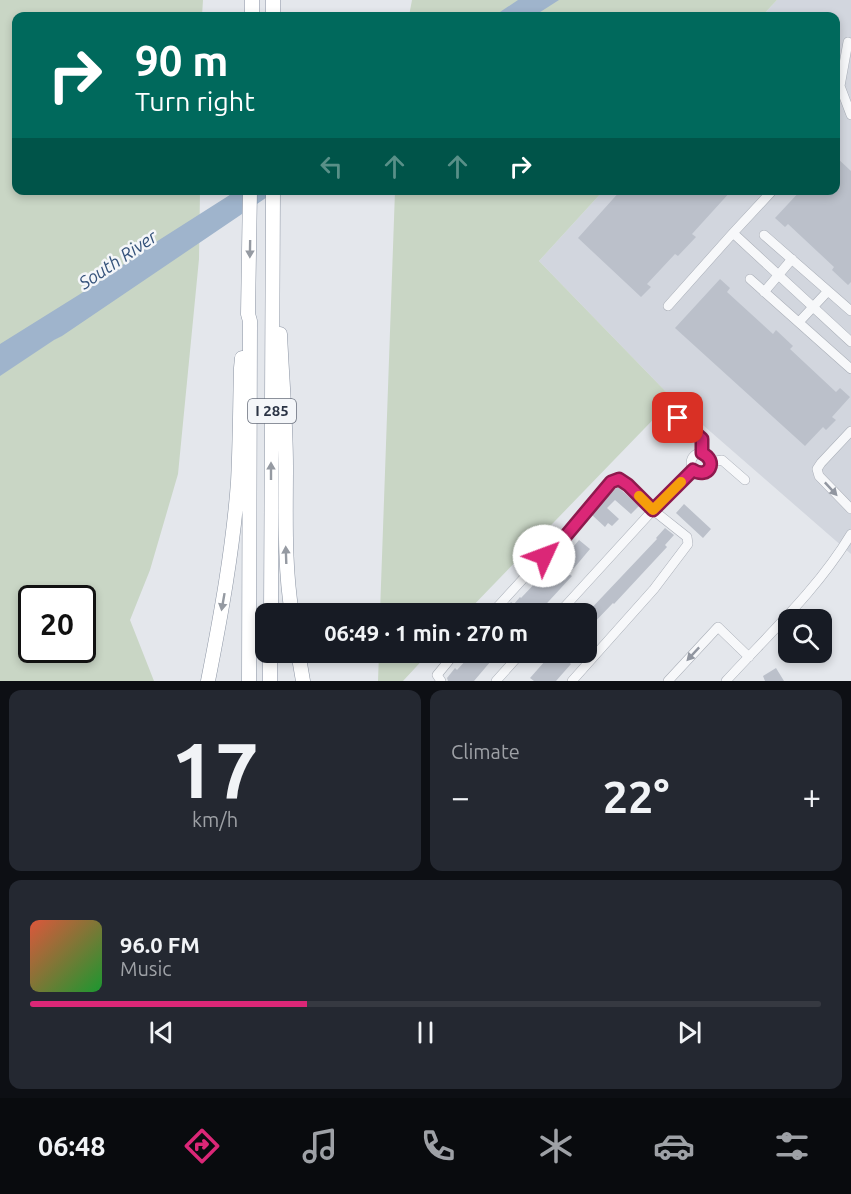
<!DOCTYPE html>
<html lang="en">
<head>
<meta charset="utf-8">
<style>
  body { margin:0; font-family:Ubuntu,sans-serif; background:#242831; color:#f1f3f6; height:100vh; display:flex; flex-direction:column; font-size:22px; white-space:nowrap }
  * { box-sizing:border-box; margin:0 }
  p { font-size:20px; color:#9ea1a6 }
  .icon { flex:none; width:33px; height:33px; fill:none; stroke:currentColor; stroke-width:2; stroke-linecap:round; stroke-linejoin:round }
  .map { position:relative; height:681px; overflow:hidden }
  .drawer { display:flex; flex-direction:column; gap:9px; padding:9px; background:#0d0f14; flex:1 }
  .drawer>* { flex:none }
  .guide { position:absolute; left:12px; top:12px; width:828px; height:183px; border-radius:12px; box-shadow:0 3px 9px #0003; background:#00695c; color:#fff; overflow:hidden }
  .tools { position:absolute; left:778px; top:609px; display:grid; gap:12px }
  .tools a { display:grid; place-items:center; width:54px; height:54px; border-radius:12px; background:#171b24; box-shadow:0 3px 9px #0003; font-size:30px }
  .speed { position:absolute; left:18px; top:585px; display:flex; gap:12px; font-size:30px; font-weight:700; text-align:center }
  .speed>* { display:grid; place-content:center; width:78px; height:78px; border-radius:50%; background:#171b24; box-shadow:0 3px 9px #0003; line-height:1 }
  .speed .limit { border:3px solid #111; border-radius:9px; background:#fff; color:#111 }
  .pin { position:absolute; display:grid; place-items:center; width:51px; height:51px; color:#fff; margin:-26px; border-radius:12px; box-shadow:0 3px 9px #0006 }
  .me { position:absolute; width:66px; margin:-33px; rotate:47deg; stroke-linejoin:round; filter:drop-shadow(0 0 4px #0008) }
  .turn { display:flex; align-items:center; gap:21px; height:126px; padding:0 24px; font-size:27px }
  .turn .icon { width:78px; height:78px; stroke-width:2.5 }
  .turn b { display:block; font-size:42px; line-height:51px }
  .lanes { display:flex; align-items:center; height:57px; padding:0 24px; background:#0003; justify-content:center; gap:30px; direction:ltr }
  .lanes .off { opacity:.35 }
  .big { font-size:45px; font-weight:600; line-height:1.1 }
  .drawer .card { flex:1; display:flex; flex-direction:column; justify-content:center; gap:9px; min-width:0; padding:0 21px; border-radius:12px; background:#242831 }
  .drawer .dial { align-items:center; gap:0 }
  .dial b { font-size:78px; line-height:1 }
  .song { display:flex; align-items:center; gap:18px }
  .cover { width:72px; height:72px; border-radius:9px; background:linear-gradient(135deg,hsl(10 70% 55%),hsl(130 70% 35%)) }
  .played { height:6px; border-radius:3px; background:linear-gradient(90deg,#db2777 35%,#363941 35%) }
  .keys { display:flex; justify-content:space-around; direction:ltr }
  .heat { display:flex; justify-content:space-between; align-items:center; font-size:33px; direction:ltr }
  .drawer .tiles { flex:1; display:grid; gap:9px; grid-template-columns:1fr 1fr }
  .card:last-child { grid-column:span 2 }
  .trip { position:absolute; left:255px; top:603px; width:342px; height:60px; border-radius:12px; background:#171b24; box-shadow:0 3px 9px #0003; font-weight:600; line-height:60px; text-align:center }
  .dock { display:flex; height:96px; justify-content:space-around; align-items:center; background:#090b0e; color:#9ea1a6 }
  .dock .icon { width:42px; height:42px }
  .dock .current { color:#db2777 }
  .dock b { font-size:27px; color:#f1f3f6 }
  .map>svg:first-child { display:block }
</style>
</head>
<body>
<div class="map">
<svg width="851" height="681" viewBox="0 0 851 681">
  <rect width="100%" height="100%" fill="#e4e7ec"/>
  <path fill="#d2d6de" d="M777,0H851V554L673,399L539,261L603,191L836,190V16H762Z"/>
  <path fill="#c9d6c5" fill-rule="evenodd" d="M0,0H203L202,16H16V190L200,191L199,259L178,474L150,570L130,620L154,681H0ZM32,598H82V650H32Z
    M412,0H777L762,16H409Z
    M395,191H603L539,261L673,399L466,613H380Z
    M379,653V652L429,653L403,681H378Z"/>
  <path fill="#9fb4cc" d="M518,0H559L534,16H494Z
    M236,191H276L62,336L54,340L0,376V344L93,286L148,247Z"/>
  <path fill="#bbc0ca" d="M836,157L851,171V282L848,285L832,270L834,267L788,224L785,227L775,218L801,190H836Z
    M621,190H732L692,234L696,237L678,256L675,254L647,284L651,287L641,297L578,238Z
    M720,279L730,288L727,292L773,334L776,330L793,346L790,349L836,392L840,388L850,397L832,417L836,420L826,430L823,427L805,446L675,328Z
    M618,487L639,506L631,514L615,500L607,508L619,519L612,526L608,523L605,527L592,515L611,492Z
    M684,504L711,529L703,538L676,513Z
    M665,528L674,535L665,545L667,547L614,604L613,603L588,629L594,634L586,642V614L657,539L656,538Z
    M579,540L590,549L569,574L572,576L537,614H501L511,602L514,604L520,597L521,598L556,561L559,564Z
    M470,652H493L488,658L491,661L474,681H448L447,678L455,668L457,670L467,659L465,657Z
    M553,652H570L564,658L571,664L556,681H534L530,678Z
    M776,668L784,681H765L763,676Z"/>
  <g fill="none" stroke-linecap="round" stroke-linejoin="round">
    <defs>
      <path id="minor" d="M851,44L848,42L840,86L851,115
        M733,233L851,342
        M764,235L851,311
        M750,279L851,369
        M764,292L792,259
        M668,306L733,233L773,190
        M799,322L828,291
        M678,418L702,439V453
        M851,431L821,463L817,469L819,476L851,509
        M691 463a10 10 0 1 1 20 0a10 10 0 1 1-20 0Z
        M710,462L722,460L745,480
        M491,614L544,556L564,538L611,482L619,479L628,485L653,510L687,537L688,544L654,589L572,681
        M558,614L653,510L693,470
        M441,681L437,675L456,652
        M496,681L522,652
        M668,681L718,627L749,657
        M726,681C769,634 818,589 851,534"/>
      <path id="highway" d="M252,16V0
        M273,16V0
        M280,334C282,378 286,423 286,467C286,516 284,565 292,614
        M271,614L273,190
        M298,652L303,681
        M208,681C221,615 233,549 238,482C240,444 240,406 241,368L242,358
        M249,681L250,321L248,314L250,190
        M270,681V652"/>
    </defs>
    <use href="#minor" stroke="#a9aeb7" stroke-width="10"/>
    <use href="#highway" stroke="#8b94a3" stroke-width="15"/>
    <use href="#minor" stroke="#f7f8fa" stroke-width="9"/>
    <use href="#highway" stroke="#fff" stroke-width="14"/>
  </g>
  <defs><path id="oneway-solid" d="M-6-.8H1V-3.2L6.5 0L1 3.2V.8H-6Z" transform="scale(1.5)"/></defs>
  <g fill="#959aa2">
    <use href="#oneway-solid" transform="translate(250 249) rotate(91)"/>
    <use href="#oneway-solid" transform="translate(271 471) rotate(-90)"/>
    <use href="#oneway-solid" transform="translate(286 555) rotate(-92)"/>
    <use href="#oneway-solid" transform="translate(223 602) rotate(100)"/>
  </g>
  <g fill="#9196a0">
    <use href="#oneway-solid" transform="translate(831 489) rotate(47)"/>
    <use href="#oneway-solid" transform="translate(693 654) rotate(133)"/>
  </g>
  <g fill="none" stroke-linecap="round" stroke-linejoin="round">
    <defs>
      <path id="route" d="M544,556L564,538L611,482L619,479L628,485L653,510L693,470C708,480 719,461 702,453V439L678,418"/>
    </defs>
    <use href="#route" stroke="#8e194d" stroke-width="15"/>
    <use href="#route" stroke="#db2777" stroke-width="10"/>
    <path stroke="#f59e0b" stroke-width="10" d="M639,496L653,510L681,482"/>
  </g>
  <g text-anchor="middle" stroke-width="5" stroke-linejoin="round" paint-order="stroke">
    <rect fill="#f4f6f9" stroke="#676e7b" stroke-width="1.5" x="248" y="399" width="48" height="24" rx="4.5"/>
    <g font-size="15" font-weight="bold" fill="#2b3445">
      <text x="272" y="416">I 285</text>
    </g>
    <g font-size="18" font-style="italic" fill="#34527a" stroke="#f4f6f9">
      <text transform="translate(118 260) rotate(-34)" y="6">South River</text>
    </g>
  </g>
</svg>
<div class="tools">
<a><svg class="icon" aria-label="search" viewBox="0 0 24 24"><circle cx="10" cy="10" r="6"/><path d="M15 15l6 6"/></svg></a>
</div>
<div class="speed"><div class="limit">20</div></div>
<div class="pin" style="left:678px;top:418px;background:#d93025"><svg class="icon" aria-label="arrive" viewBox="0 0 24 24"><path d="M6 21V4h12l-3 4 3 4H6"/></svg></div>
<svg class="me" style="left:544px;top:556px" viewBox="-20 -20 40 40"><circle r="19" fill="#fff"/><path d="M0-13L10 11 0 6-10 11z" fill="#db2777"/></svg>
<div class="trip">06:49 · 1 min · 270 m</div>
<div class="guide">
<div class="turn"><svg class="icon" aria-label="right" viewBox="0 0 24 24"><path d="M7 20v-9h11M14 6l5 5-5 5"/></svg><div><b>90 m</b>Turn right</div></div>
<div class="lanes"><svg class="icon off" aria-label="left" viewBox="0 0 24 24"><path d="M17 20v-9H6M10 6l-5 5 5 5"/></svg><svg class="icon off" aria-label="ahead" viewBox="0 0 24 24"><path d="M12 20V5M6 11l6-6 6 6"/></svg><svg class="icon off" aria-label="ahead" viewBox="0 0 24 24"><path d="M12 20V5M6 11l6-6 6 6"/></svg><svg class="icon" aria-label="right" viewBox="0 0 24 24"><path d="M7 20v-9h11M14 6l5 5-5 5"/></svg></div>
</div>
</div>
<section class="drawer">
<div class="tiles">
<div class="card dial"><b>17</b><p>km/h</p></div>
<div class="card"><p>Climate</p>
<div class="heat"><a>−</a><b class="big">22°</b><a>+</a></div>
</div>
<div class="card">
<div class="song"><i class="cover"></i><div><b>96.0 FM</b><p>Music</p></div></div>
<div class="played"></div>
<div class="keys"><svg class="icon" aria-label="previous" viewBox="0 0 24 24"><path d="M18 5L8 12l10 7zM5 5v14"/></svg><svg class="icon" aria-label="pause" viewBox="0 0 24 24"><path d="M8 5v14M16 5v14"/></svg><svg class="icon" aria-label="next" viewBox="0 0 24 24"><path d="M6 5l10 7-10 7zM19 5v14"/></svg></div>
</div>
</div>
</section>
<nav class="dock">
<b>06:48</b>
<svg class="icon current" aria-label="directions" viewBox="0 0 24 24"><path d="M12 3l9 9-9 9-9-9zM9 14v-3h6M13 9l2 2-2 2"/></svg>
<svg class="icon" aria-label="music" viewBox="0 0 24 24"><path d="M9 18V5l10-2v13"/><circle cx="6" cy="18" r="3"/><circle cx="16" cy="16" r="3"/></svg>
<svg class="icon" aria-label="phone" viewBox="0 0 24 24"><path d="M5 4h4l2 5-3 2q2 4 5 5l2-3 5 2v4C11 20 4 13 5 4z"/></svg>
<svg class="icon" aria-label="climate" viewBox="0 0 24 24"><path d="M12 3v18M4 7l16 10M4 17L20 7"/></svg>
<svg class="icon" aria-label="car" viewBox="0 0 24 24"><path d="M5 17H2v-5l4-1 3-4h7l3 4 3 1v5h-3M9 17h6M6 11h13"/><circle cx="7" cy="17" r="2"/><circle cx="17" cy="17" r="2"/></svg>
<svg class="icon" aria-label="filters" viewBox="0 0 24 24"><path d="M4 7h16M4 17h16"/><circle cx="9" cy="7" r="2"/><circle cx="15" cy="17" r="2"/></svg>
</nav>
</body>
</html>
